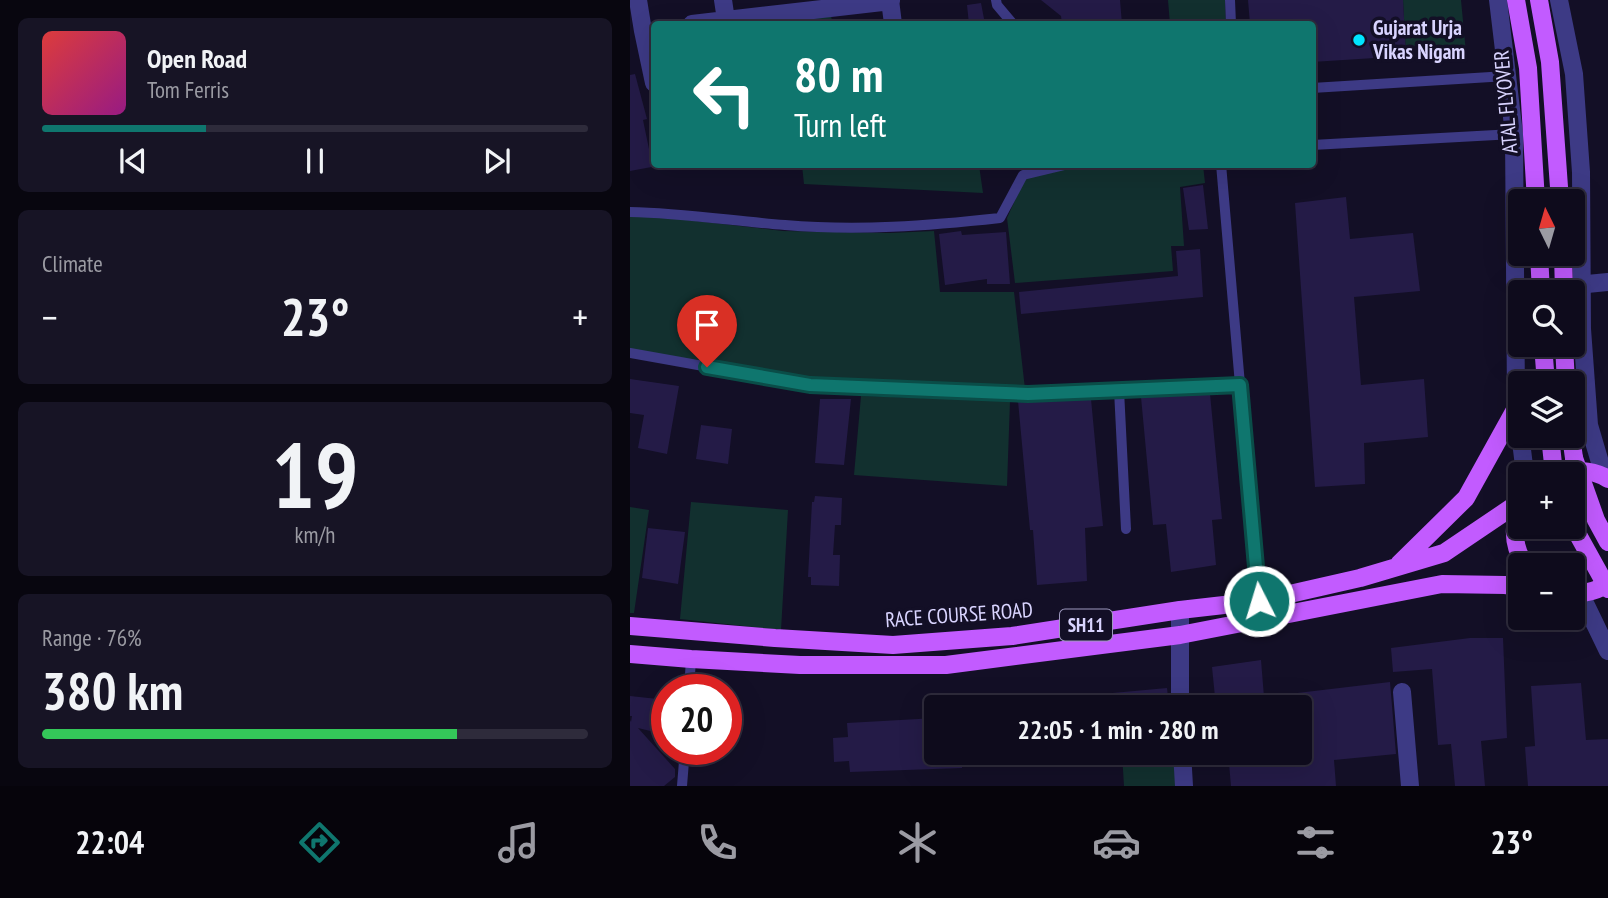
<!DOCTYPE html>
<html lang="en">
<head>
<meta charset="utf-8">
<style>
  body { margin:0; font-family:"PT Sans Narrow",sans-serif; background:#171425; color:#f1f3f6; height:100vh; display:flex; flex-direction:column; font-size:26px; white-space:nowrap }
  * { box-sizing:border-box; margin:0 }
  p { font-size:23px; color:#9b9ba3 }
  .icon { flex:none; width:38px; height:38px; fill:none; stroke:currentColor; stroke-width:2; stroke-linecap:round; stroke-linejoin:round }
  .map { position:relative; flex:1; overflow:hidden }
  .panel { display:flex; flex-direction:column; gap:18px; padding:18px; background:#08060f; width:630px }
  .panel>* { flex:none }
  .top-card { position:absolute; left:21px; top:21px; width:665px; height:147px; border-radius:7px; box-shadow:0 7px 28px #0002,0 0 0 2px #2e2b3b; background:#0f766e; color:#fff; overflow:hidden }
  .needle { width:46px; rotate:355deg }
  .tools { position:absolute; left:878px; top:189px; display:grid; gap:14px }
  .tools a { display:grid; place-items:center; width:77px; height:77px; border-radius:7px; background:#0e0b1c; box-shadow:0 7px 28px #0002,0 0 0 2px #2e2b3b; font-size:35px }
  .speed { position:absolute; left:21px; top:674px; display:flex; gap:14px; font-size:35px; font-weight:700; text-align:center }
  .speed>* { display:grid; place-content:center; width:91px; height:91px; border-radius:50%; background:#0e0b1c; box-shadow:0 7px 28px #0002,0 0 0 2px #2e2b3b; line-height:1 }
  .speed .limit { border:10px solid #d22; background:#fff; color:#111 }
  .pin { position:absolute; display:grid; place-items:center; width:60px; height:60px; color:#fff; margin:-72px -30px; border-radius:50% 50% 50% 0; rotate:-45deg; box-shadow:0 0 7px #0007 }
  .pin .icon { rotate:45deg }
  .me { position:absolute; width:77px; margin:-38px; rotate:355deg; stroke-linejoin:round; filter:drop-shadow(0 0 5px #0008) }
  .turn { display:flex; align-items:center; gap:24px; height:147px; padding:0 28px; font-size:32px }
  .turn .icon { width:91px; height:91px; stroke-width:2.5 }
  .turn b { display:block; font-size:49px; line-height:60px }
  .big { font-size:52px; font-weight:600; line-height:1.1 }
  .panel .tile { flex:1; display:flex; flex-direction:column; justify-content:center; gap:10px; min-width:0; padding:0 24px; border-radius:10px; background:#171425 }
  .panel .dial { align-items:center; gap:0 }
  .dial b { font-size:91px; line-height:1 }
  .song { display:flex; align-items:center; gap:21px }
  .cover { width:84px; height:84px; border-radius:10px; background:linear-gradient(135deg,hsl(0 70% 55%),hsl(310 70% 35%)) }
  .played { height:7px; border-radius:4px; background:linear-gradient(90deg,#0f766e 30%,#2e2b3b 30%) }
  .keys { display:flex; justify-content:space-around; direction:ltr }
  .heat { display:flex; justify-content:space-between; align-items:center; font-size:38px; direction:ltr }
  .charge { height:10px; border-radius:5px; background:linear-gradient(90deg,#34c759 76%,#2e2b3b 0) }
  .trip { position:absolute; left:294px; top:695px; width:388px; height:70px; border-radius:7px; background:#0e0b1c; box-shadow:0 7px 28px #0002,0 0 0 2px #2e2b3b; font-weight:600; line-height:70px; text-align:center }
  .tab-bar { display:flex; height:112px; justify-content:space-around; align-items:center; background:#06040b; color:#9b9ba3 }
  .tab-bar .icon { width:49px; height:49px }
  .tab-bar .on { color:#0f766e }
  .tab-bar b { font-size:32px; color:#f1f3f6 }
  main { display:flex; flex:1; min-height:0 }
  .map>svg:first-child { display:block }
</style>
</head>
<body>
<main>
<section class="panel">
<div class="tile">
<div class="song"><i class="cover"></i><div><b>Open Road</b><p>Tom Ferris</p></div></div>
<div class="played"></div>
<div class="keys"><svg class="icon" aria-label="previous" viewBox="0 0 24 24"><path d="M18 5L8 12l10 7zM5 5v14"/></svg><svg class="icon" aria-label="pause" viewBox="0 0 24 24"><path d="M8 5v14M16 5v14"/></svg><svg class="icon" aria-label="next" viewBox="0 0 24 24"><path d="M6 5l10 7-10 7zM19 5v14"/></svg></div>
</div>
<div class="tile"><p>Climate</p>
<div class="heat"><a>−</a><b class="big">23°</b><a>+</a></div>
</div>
<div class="tile dial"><b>19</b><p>km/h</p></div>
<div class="tile"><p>Range · 76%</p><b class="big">380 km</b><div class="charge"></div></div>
</section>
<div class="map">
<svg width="978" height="786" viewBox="0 0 978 786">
  <rect width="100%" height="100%" fill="#130f26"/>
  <path fill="#12302f" d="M538,0H595L596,24H540Z
    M773,0H831L836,53L776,56Z
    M201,13L202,24H113Z
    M172,165H349L353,193L174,184Z
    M450,165H573L575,183L550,187L554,246H541L543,271L385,283L377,218L395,178Z
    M0,216H22L153,231L260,233L304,231L310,292H384L395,389L176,380L0,349Z
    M231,396L380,401L377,486L224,475Z
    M61,502L158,510L151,630L50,619Z
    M0,507L19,510L4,613H0Z
    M492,753H543L546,786H494Z"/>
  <path fill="#241b47" d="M411,0H490L492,24H432L431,16Z
    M618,0H773L776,56L682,62V24H620Z
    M351,3L355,24H339L337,5Z
    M5,74L17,119L13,120L19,149L23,148L24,164L27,166L0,171V75Z
    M573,185L578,229L559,230L553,188Z
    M716,197L720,239L783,233L790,291L724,297L731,385L794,379L798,437L734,443L735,484L685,487L665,203Z
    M331,231L332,235L376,232L380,284H357V279L315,285L309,234Z
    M570,249L573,297L391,314L389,292L548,276L546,251Z
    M0,379L49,386L37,454L8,448L14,415L0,413Z
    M580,394L592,519L582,520L586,565L541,572L536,524L523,525L511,397Z
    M190,399H221L214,465L185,463Z
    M461,399L473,526L455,528L457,581L407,585L403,530H400L388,401Z
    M71,425L102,429L98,464L66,459Z
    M185,496L212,498L211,525H205L203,555H210L209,586L181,585V577H178L182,502H184Z
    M18,528L55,532L48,584L12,578Z
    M840,638H873L877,738L851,741L855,786H825L821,744L808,745L802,669L763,672L761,648Z
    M631,660L634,697L760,682L766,754L704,760L706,786H601L598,752H670V707H628V704L586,707L582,667Z
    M951,683L956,740L978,739V786H898L895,747L905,746L901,686Z
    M537,688L539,707H440L439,697Z
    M0,696L37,700V735L8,728L45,769V777L34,786H0V720L1,722L2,716H0Z
    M306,718V752H333L332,768L220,772L219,761L204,762L203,738L218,737L217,723Z"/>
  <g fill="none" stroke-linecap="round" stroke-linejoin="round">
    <path stroke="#3d3a85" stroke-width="10" d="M366,0L367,5L383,24
      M600,0L601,24
      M682,88L877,76
      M682,145L884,134
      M591,164L629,605
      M0,212C52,213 103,221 155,225C227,231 298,226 370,218L393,175L439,164
      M0,353L180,385L398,394L610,385
      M489,390L496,529
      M59,690L61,659
      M52,786L55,749"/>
    <path stroke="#3d3a85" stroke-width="18" d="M8,0L13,31L24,83
      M93,0L96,20
      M260,0L263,24
      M62,24L261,1
      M957,284L978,282
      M550,610V707
      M772,692L780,786
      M552,752L554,786"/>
    <path stroke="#3d3a85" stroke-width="18" d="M868,0L884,134L886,401L895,474
      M929,0L944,74L951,172L952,329L959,425L974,476
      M950,593L978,651"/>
    <path stroke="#c25bff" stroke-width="18" d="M886,0L898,68L906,201
      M909,0L920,62L930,201
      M909,254L911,292
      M933,254L934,292
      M913,345L916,383
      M934,345L936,383
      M941,436L944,458
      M923,474C942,470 961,468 978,479
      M891,503C882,525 882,545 895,565
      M769,564L836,498L887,406
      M943,593C955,594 968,590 978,584
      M0,626L145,638L263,645L382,636L550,610L629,601L730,578L814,553L891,501
      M0,654L61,659L170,665H316L550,635L812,584L875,585L891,587"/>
    <path stroke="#c25bff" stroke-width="18" d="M920,436L923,464L926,474
      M944,458L966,520L978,542
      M943,523L947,533L978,589"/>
  </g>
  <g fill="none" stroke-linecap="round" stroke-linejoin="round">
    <defs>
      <path id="route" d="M77,367L180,385L398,394L610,385L629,601"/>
    </defs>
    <use href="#route" stroke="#0a4d48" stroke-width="18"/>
    <use href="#route" stroke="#0f766e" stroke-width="12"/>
  </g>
  <circle fill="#00e5ff" stroke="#130f26" stroke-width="2.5" cx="729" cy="40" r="7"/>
  <g text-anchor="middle" stroke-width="7" stroke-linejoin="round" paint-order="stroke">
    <rect fill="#130f26" stroke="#9e99be" stroke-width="2" x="430" y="609.5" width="52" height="31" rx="5"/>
    <g font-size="19" font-weight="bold" fill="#d9d4ff">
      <text x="456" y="632">SH11</text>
    </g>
    <g font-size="21" font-weight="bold" fill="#d9d4ff" stroke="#130f26" text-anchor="start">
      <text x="743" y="35">Gujarat Urja<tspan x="743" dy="24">Vikas Nigam</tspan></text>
    </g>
    <g font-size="21" fill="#d9d4ff" stroke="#130f26">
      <text transform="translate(876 102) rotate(-95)" y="7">ATAL FLYOVER</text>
      <text transform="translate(329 615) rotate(-4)" y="7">RACE COURSE ROAD</text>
    </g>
  </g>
</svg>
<div class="tools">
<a><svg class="needle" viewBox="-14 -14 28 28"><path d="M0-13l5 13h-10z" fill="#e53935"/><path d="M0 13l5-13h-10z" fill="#9b9ba3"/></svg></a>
<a><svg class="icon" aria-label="search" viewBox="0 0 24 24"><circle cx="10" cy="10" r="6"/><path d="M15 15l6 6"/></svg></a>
<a><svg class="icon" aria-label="layers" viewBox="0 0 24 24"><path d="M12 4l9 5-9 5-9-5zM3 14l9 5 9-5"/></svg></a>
<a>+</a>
<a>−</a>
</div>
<div class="speed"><div class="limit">20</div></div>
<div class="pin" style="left:77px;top:367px;background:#d93025"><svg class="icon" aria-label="arrive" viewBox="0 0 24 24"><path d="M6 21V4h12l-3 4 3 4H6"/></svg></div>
<svg class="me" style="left:629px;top:601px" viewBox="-20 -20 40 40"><circle r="17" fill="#0f766e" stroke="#fff" stroke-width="3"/><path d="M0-11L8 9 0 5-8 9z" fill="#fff"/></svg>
<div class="trip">22:05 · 1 min · 280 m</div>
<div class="top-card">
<div class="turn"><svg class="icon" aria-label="left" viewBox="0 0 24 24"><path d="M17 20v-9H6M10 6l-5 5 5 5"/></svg><div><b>80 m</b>Turn left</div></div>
</div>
</div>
</main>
<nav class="tab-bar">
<b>22:04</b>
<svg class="icon on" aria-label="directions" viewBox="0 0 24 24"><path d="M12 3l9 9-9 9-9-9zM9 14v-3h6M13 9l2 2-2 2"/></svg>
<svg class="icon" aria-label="music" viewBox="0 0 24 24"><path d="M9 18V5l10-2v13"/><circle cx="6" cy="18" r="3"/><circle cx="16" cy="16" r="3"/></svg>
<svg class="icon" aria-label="phone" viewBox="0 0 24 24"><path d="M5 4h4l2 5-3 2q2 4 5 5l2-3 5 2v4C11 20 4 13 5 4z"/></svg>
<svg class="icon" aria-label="climate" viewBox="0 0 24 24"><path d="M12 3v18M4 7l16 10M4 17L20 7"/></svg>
<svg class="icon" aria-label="car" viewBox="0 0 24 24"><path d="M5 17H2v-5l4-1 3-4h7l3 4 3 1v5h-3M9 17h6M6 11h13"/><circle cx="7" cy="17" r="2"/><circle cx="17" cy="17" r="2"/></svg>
<svg class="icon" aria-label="filters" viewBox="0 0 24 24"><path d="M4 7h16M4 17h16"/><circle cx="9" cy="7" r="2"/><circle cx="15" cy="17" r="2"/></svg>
<b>23°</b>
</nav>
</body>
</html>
